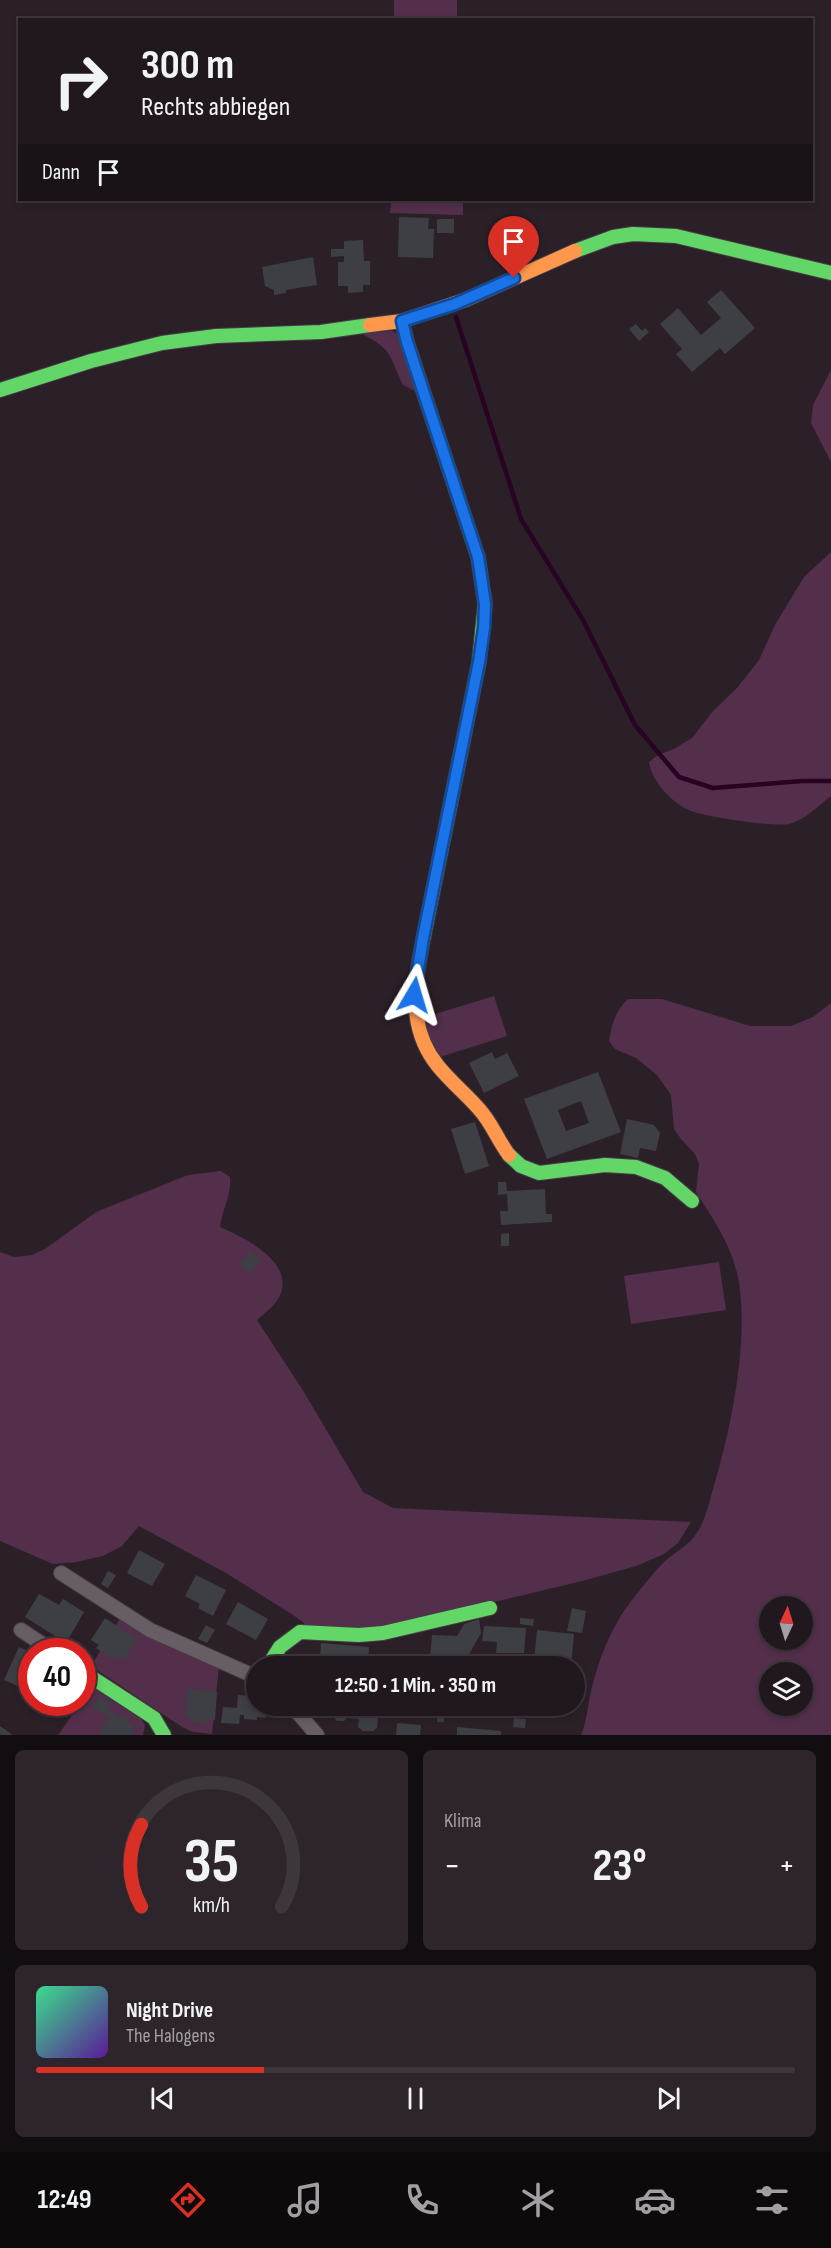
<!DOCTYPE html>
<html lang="de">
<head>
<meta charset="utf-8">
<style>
  body { margin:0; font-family:"Sofia Sans Condensed",sans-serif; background:#2d252b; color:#f1f3f6; height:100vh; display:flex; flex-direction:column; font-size:22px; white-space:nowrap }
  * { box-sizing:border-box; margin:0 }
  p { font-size:20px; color:#a2a0a4 }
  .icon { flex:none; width:33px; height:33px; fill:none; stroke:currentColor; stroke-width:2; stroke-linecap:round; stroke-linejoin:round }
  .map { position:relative; height:1735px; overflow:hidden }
  .panel { display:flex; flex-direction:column; gap:15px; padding:15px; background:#120d10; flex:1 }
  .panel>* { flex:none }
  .banner { position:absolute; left:18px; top:18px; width:795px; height:183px; border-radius:0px; box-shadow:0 3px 9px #0003,0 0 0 2px #3d373c; background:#20181e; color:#f1f3f6; overflow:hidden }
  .needle { width:39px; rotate:4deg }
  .fabs { position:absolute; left:759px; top:1596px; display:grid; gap:12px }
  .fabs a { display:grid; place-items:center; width:54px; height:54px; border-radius:50%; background:#20181e; box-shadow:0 3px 9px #0003,0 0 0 2px #3d373c; font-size:30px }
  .speed { position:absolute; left:18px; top:1638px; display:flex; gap:12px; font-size:30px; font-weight:700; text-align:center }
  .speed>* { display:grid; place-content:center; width:78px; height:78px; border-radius:50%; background:#20181e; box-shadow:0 3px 9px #0003,0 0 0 2px #3d373c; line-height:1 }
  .speed .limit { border:9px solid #d22; background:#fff; color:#111 }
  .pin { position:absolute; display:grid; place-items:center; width:51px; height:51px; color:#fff; margin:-62px -26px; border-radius:50% 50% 50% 0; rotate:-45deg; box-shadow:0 0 6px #0007 }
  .pin .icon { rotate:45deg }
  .me { position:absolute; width:66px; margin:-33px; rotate:7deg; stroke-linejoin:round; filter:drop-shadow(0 0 4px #0008) }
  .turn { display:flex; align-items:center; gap:21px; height:126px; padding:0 24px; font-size:27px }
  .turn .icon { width:78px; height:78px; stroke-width:2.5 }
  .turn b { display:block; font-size:42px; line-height:51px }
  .then { display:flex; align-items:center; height:57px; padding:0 24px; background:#0003; gap:12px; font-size:22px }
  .big { font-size:45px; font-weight:700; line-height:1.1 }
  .panel .card { flex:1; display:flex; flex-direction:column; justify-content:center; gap:9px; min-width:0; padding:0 21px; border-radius:9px; background:#2d252b }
  .panel .dial { align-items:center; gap:0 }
  .dial svg { height:156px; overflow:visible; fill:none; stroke:#3d373c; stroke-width:7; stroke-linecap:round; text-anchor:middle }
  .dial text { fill:#f1f3f6; stroke:none }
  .song { display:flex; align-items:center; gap:18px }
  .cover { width:72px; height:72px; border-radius:9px; background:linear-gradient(135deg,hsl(150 70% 55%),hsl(270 70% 35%)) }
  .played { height:6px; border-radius:3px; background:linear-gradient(90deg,#d93025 30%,#3d373c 30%) }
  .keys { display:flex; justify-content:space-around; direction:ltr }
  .heat { display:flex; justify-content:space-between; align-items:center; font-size:33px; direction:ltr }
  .panel .tiles { flex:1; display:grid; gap:15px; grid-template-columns:1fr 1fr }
  .card:last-child { grid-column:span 2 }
  .trip { position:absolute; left:246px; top:1656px; width:339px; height:60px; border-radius:30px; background:#20181e; box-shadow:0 3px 9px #0003,0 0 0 2px #3d373c; font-weight:700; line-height:60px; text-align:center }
  .menu { display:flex; height:96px; justify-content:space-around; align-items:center; background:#0d0a0c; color:#a2a0a4 }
  .menu .icon { width:42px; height:42px }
  .menu .active { color:#d93025 }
  .menu b { font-size:27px; color:#f1f3f6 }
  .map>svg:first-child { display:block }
</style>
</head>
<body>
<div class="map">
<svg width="831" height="1735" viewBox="0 0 831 1735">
  <rect width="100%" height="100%" fill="#2b2028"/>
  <path fill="#532f4b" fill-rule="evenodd" d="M394,0H457V19H394Z
    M391,200H463V215L390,213Z
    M393,331L399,335L419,393L403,385C388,353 393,350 360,333Z
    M831,370V462L811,423L813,405Z
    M831,552V796C818,806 805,820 789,824C772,827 705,817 689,810C672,803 651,780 649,762L658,755L674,749L692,738L713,711L737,688L759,660L775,625L804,577Z
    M494,996L507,1036L440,1057L419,1019Z
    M628,999H662L750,1026H791L813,1017L831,1003V1735H581C588,1717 587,1708 591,1691C597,1666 606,1641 619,1619C626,1606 654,1572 664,1562C676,1551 689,1546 698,1531C706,1518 709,1503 713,1489C731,1430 751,1333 737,1273C730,1243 712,1217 696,1192L699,1164L695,1154L681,1139L674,1129L671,1095L657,1075L636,1058L615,1049L609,1041C612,1024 615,1011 628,999ZM770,1606H802V1640H770ZM770,1672H802V1706H770Z
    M221,1171L230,1177C232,1194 222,1210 220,1227C243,1237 292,1260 281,1293C277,1304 266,1312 257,1320L304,1392L363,1492L393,1508L691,1522L678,1543L664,1554L636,1566L586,1580L381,1629L306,1627L303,1622L293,1615L226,1573L139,1526L122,1546L103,1556L76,1562L53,1564L0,1541V1252L14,1257L32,1255L45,1249L96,1212L188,1175Z
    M719,1262L726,1310L631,1324L624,1276Z
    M121,1617L219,1666L212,1734L193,1732L182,1727L91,1666Z
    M92,1687L141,1719L145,1725L143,1735H58Z"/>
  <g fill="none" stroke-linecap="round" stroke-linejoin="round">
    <path stroke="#280323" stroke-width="4.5" d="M456,317L521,519L583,620L635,725L679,777L713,788L802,781H831"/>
  </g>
  <path fill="#3e3f44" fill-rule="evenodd" d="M399,217L429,218L428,229H434L433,258L398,257Z
    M437,219H454V233H437Z
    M363,240L364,261H370V285H363V292L348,293V286H338V262H344V256L331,257V249H344V241Z
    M313,257L317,285L286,290V293L274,295V290L265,286L262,267Z
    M721,290L755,328L725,354L720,348L692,372L676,354L682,349L660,324L678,308L701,335L721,318L707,302Z
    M636,324L642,331L645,328L649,332L639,341L629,329Z
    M492,1052L495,1059L507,1053L519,1076L484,1093L469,1063Z
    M598,1072L621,1132L547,1159L524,1099ZM581,1101L589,1123L566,1131L558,1110Z
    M627,1119L654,1125L660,1133L656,1151L640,1148L638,1158L620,1154Z
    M475,1122L489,1166L465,1174L451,1129Z
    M498,1182H506L507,1191L545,1189L546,1214H552V1222L501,1225L500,1211H508L507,1194L498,1195Z
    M509,1233V1246H501V1234Z
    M250,1251L261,1260L251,1273L239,1264Z
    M139,1550L165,1564L152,1586L127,1573Z
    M108,1571L116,1575L108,1588L101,1584Z
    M196,1575L226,1590L213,1616L198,1608L200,1604L185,1596Z
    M39,1594L59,1605L63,1599L84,1612L66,1643L25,1617Z
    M238,1602L268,1619L256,1640L226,1624Z
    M572,1608L586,1611L582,1633L567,1631Z
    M105,1618L137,1639L124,1660L116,1656L114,1660L96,1648L99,1645L91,1640Z
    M520,1618L534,1619L533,1626L520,1624Z
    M479,1619L481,1633L468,1656L467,1661H465L462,1666H443L438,1664L441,1659H430L432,1635L457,1636L464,1624Z
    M206,1625L215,1630L207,1643L198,1639Z
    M484,1626L526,1628L524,1653H496L497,1642L482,1641Z
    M537,1630L574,1634L571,1665L534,1661Z
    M321,1643L369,1647L368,1666H335V1660L320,1659Z
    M19,1647L32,1653V1687L27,1685L25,1689L4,1680Z
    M187,1689L217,1692L215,1720L208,1719L207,1723L192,1722V1718L185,1717Z
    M238,1695L256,1696V1706H267L266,1718L257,1717V1720L244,1719V1715H240L239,1724L221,1723L223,1707L237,1708Z
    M100,1696L111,1704L108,1709L120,1717L122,1714L129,1719L127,1722L136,1728L131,1735H104L99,1731L109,1717L92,1707Z
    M334,1706H379L377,1728L373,1731H363L358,1727L359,1719L347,1718L344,1721H337L330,1713L331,1708Z
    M437,1710L445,1711L444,1722H437Z
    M514,1718L526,1719L525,1728L513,1727Z
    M397,1723L421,1725L420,1735H396Z
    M0,1726L13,1735H0Z
    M457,1727L501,1731V1735H457Z"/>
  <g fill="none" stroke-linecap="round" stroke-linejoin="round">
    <defs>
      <path id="street" d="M61,1573L150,1630L256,1677
        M21,1630L54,1652
        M292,1706L317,1735"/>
      <path id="fast" d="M575,251L613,237L633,234L676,236L831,273
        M402,321L407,342L478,557L485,604L479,662L424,935
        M0,390L91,361L162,343L216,336L321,332L370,325
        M509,1155L521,1166L539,1173L605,1165L636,1167L665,1178L692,1201
        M271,1666L273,1658L280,1647L300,1632L359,1635L383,1633L490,1608
        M82,1671L154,1718L164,1735"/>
      <path id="slow" d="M370,325L402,321L465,300L575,251
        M424,935C415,981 406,1027 438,1066C451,1082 466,1094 479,1109C492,1123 498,1141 509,1155"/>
    </defs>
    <use href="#street" stroke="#473d45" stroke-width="16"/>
    <use href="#fast" stroke="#473d45" stroke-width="16"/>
    <use href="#slow" stroke="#473d45" stroke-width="16"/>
    <use href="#street" stroke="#665e64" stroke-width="14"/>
    <use href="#fast" stroke="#63d668" stroke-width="14"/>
    <use href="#slow" stroke="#ff974d" stroke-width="14"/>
  </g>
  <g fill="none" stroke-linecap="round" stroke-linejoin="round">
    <defs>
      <path id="route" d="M414,995L423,938L479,662L484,628L485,604L478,557L407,342L402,321L455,304L514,278"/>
    </defs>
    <use href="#route" stroke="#114b97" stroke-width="15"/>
    <use href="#route" stroke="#1a73e8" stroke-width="10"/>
  </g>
</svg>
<div class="fabs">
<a><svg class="needle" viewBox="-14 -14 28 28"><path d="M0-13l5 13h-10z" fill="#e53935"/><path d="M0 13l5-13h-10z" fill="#a2a0a4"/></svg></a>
<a><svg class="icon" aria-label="layers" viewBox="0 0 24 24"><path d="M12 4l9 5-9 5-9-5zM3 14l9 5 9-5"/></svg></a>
</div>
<div class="speed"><div class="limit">40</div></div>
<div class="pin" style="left:514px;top:278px;background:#d93025"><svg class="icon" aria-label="arrive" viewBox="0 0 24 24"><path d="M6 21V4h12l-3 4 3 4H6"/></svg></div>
<svg class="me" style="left:414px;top:995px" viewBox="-20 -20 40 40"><path d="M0-17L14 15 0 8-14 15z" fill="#1a73e8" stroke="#fff" stroke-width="4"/></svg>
<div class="trip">12:50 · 1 Min. · 350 m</div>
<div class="banner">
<div class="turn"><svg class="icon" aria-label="right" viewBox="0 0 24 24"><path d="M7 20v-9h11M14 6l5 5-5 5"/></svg><div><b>300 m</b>Rechts abbiegen</div></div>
<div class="then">Dann<svg class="icon" aria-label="arrive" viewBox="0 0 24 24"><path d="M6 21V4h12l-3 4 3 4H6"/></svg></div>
</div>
</div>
<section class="panel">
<div class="tiles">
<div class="card dial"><svg viewBox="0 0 100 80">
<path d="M14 69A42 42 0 1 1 86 69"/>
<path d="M14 69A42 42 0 0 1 14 27" stroke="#d93025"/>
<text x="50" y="56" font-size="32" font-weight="700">35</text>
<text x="50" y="72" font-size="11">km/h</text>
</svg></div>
<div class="card"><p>Klima</p>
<div class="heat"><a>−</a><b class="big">23°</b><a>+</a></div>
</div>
<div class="card">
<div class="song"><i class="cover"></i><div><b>Night Drive</b><p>The Halogens</p></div></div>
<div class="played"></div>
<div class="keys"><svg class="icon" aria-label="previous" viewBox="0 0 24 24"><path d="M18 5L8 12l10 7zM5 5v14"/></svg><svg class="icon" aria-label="pause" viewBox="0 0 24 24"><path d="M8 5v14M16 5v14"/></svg><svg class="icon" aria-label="next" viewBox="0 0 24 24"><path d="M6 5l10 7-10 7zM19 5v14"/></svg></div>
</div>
</div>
</section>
<nav class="menu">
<b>12:49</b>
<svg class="icon active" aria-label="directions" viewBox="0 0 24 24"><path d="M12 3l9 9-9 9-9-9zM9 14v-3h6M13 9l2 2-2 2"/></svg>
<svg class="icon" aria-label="music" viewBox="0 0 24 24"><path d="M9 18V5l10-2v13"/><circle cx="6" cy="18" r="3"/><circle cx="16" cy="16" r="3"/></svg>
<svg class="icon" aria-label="phone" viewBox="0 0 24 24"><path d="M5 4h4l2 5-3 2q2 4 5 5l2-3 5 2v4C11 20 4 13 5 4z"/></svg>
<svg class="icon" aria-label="climate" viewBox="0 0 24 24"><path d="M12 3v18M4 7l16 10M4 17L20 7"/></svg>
<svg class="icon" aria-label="car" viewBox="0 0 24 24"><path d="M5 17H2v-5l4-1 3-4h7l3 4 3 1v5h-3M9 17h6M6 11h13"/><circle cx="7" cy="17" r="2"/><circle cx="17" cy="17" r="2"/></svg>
<svg class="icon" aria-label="filters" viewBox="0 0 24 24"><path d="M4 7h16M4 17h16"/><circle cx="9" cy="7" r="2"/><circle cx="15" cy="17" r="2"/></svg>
</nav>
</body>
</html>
